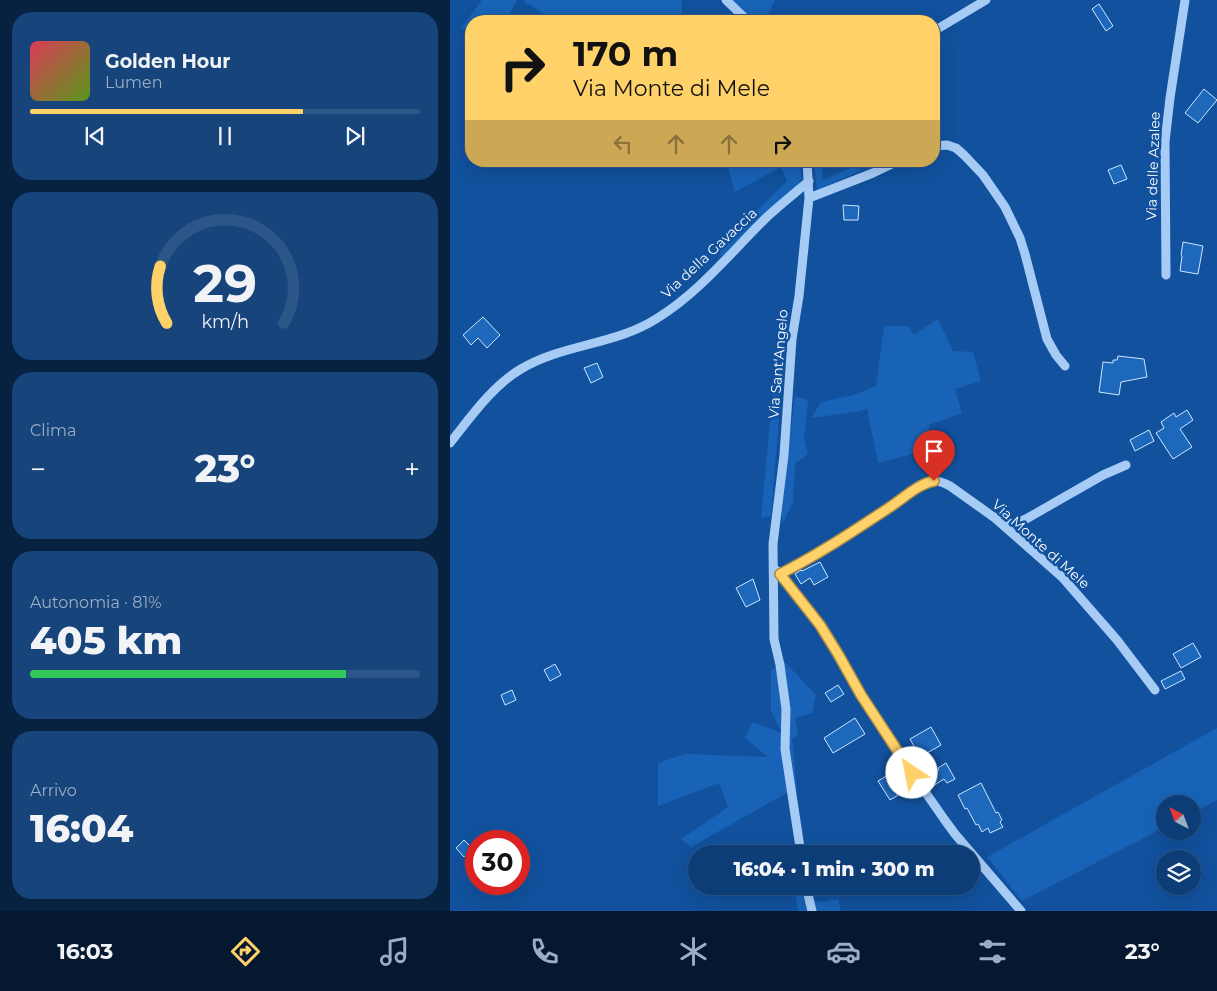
<!DOCTYPE html>
<html lang="it">
<head>
<meta charset="utf-8">
<style>
  body { margin:0; font-family:Montserrat,sans-serif; background:#16447b; color:#f1f3f6; height:100vh; display:flex; flex-direction:column; font-size:19px; white-space:nowrap }
  * { box-sizing:border-box; margin:0 }
  p { font-size:16px; color:#9aaec5 }
  .icon { flex:none; width:28px; height:28px; fill:none; stroke:currentColor; stroke-width:2; stroke-linecap:round; stroke-linejoin:round }
  .map { position:relative; flex:1; overflow:hidden }
  .sheet { display:flex; flex-direction:column; gap:12px; padding:12px; background:#072241; width:450px }
  .sheet>* { flex:none }
  .top-card { position:absolute; left:15px; top:15px; width:475px; height:152px; border-radius:20px; box-shadow:0 5px 20px #0002,0 0 0 1px #2d5688; background:#ffd169; color:#111; overflow:hidden }
  .needle { width:32px; rotate:318deg }
  .controls { position:absolute; left:706px; top:795px; display:grid; gap:10px }
  .controls a { display:grid; place-items:center; width:45px; height:45px; border-radius:50%; background:#0d3d76; box-shadow:0 5px 20px #0002,0 0 0 1px #2d5688; font-size:25px }
  .speed { position:absolute; left:15px; top:830px; display:flex; gap:10px; font-size:25px; font-weight:700; text-align:center }
  .speed>* { display:grid; place-content:center; width:65px; height:65px; border-radius:50%; background:#0d3d76; box-shadow:0 5px 20px #0002,0 0 0 1px #2d5688; line-height:1 }
  .speed .limit { border:8px solid #d22; background:#fff; color:#111 }
  .pin { position:absolute; display:grid; place-items:center; width:42px; height:42px; color:#fff; margin:-51px -21px; border-radius:50% 50% 50% 0; rotate:-45deg; box-shadow:0 0 5px #0007 }
  .pin .icon { rotate:45deg }
  .me { position:absolute; width:55px; margin:-28px; rotate:326deg; stroke-linejoin:round; filter:drop-shadow(0 0 4px #0008) }
  .turn { display:flex; align-items:center; gap:18px; height:105px; padding:0 25px; font-size:22px }
  .turn .icon { width:65px; height:65px; stroke-width:2.5 }
  .turn b { display:block; font-size:35px; line-height:42px }
  .lanes { display:flex; align-items:center; height:48px; padding:0 25px; background:#0003; justify-content:center; gap:25px; direction:ltr }
  .lanes .off { opacity:.35 }
  .big { font-size:38px; font-weight:800; line-height:1.1 }
  .sheet .widget { flex:1; display:flex; flex-direction:column; justify-content:center; gap:8px; min-width:0; padding:0 18px; border-radius:20px; background:#16447b }
  .sheet .dial { align-items:center; gap:0 }
  .dial svg { height:130px; overflow:visible; fill:none; stroke:#2d5688; stroke-width:7; stroke-linecap:round; text-anchor:middle }
  .dial text { fill:#f1f3f6; stroke:none }
  .song { display:flex; align-items:center; gap:15px }
  .cover { width:60px; height:60px; border-radius:8px; background:linear-gradient(135deg,hsl(350 70% 55%),hsl(90 70% 35%)) }
  .played { height:5px; border-radius:2px; background:linear-gradient(90deg,#ffd169 70%,#2d5688 70%) }
  .keys { display:flex; justify-content:space-around; direction:ltr }
  .heat { display:flex; justify-content:space-between; align-items:center; font-size:28px; direction:ltr }
  .charge { height:8px; border-radius:4px; background:linear-gradient(90deg,#34c759 81%,#2d5688 0) }
  .trip { position:absolute; left:238px; top:845px; width:292px; height:50px; border-radius:25px; background:#0d3d76; box-shadow:0 5px 20px #0002,0 0 0 1px #2d5688; font-weight:800; line-height:50px; text-align:center }
  .tab-bar { display:flex; height:80px; justify-content:space-around; align-items:center; background:#05182f; color:#9aaec5 }
  .tab-bar .icon { width:35px; height:35px }
  .tab-bar .current { color:#ffd169 }
  .tab-bar b { font-size:22px; color:#f1f3f6 }
  main { display:flex; flex:1; min-height:0 }
  .map>svg:first-child { display:block }
</style>
</head>
<body>
<main>
<section class="sheet">
<div class="widget">
<div class="song"><i class="cover"></i><div><b>Golden Hour</b><p>Lumen</p></div></div>
<div class="played"></div>
<div class="keys"><svg class="icon" aria-label="previous" viewBox="0 0 24 24"><path d="M18 5L8 12l10 7zM5 5v14"/></svg><svg class="icon" aria-label="pause" viewBox="0 0 24 24"><path d="M8 5v14M16 5v14"/></svg><svg class="icon" aria-label="next" viewBox="0 0 24 24"><path d="M6 5l10 7-10 7zM19 5v14"/></svg></div>
</div>
<div class="widget dial"><svg viewBox="0 0 100 80">
<path d="M14 69A42 42 0 1 1 86 69"/>
<path d="M14 69A42 42 0 0 1 10 34" stroke="#ffd169"/>
<text x="50" y="56" font-size="32" font-weight="700">29</text>
<text x="50" y="72" font-size="11">km/h</text>
</svg></div>
<div class="widget"><p>Clima</p>
<div class="heat"><a>−</a><b class="big">23°</b><a>+</a></div>
</div>
<div class="widget"><p>Autonomia · 81%</p><b class="big">405 km</b><div class="charge"></div></div>
<div class="widget"><p>Arrivo</p><b class="big">16:04</b></div>
</section>
<div class="map">
<svg width="767" height="911" viewBox="0 0 767 911">
  <rect width="100%" height="100%" fill="#11519d"/>
  <path fill="#1863b7" d="M32,0H67L56,21H21V30L11,28Z
    M77,0H232V21H106L73,1Z
    M281,0H325L317,18L326,21H306Z
    M289,161H349L352,178L346,187L271,257L269,248L337,181L331,167L285,192L278,169Z
    M364,161H371L373,180L403,167L412,170L367,190Z
    M488,319L503,351L523,352L531,381L505,389L512,413L479,425L481,449L428,463L417,409L405,412L361,418L371,402L403,395L426,386L434,326H458L464,335Z
    M324,379L332,380L321,516L311,518Z
    M345,396L358,400L354,438L358,454L345,464L343,502L333,523L331,510Z
    M334,661L366,695L362,713L345,718L348,735L342,738L347,791L335,794L241,847L231,839L278,807L269,783L208,806V763L235,754L318,757L295,738L303,722L332,733L321,711V670Z
    M767,728V800L743,813L742,804H715V827L572,901L537,857Z
    M344,886H351L354,899L372,902L388,899L391,911H348Z"/>
  <path fill="#1e68bc" stroke="#cee5fe" d="M649,4L663,26L656,31L642,9Z
    M754,89L767,100L748,123L735,113Z
    M671,165L677,179L664,184L658,170Z
    M393,205L409,206L408,220H394Z
    M733,242L753,246L748,274L730,271L732,256L731,255Z
    M33,317L50,335L37,348L28,338L21,345L13,335Z
    M668,356L694,359L697,377L671,382L669,395L649,392L653,362L663,363V360H667Z
    M147,363L153,377L141,383L134,368Z
    M737,410L743,420L730,429L742,447L723,459L706,433L714,428L711,422L724,413L726,417Z
    M699,430L704,441L685,451L680,440Z
    M370,562L378,577L364,585L360,578L351,584L345,574L351,570L352,571Z
    M303,579L310,600L296,607L286,588Z
    M743,643L751,657L731,668L723,654Z
    M105,664L111,675L100,681L94,670Z
    M731,671L735,679L715,689L711,681Z
    M388,685L394,694L381,702L375,693Z
    M62,690L66,700L55,705L51,695Z
    M405,718L415,734L383,753L374,738Z
    M481,727L491,745L470,757L460,739Z
    M496,763L505,779L497,783L494,779L480,788L474,779L489,770L488,768Z
    M448,769L460,788L440,800L428,781Z
    M531,783L546,813L548,812L552,820L550,822L553,827L540,833L538,828L532,832L528,824L526,825L517,808L515,809L508,795Z
    M14,840L22,848L14,857L6,848Z"/>
  <g fill="none" stroke-linecap="round" stroke-linejoin="round">
    <path stroke="#a6cbf5" stroke-width="9" d="M276,0L298,21
      M484,31L536,0
      M484,146L497,145L506,148L514,155L533,175L555,207L570,238L575,254L597,339L606,355L615,366
      M359,198L423,173L448,161
      M716,275L715,142L720,98L735,0
      M0,443C20,418 43,385 71,369C113,344 165,345 206,319C250,292 282,251 318,216C331,204 345,193 359,181
      M552,524L565,523L576,519L653,475L676,465
      M326,570L340,586L370,625L388,654L411,695L453,760L494,819L505,834L571,911
      M330,574C368,555 403,531 439,508C452,500 464,487 478,482C486,479 493,482 500,486L545,518L612,577L667,640L705,690
      M351,854L335,749L336,709L330,665L324,639L323,544L334,455L342,339L349,296L359,198L357,161
      M356,886L362,911"/>
  </g>
  <g fill="none" stroke-linecap="round" stroke-linejoin="round">
    <defs>
      <path id="route" d="M462,773L411,695L388,654L370,625L330,574C368,555 405,530 440,507C454,498 468,484 484,481"/>
    </defs>
    <use href="#route" stroke="#a68844" stroke-width="12"/>
    <use href="#route" stroke="#ffd169" stroke-width="9"/>
  </g>
  <g text-anchor="middle" stroke-width="5" stroke-linejoin="round" paint-order="stroke">
    <g font-size="14" fill="#fff" stroke="#11519d">
      <text transform="translate(703 166) rotate(-88)" y="5">Via delle Azalee</text>
      <text transform="translate(259 253) rotate(-43)" y="5">Via della Gavaccia</text>
      <text transform="translate(328 364) rotate(-85)" y="5">Via Sant'Angelo</text>
      <text transform="translate(591 544) rotate(42)" y="5">Via Monte di Mele</text>
    </g>
  </g>
</svg>
<div class="controls">
<a><svg class="needle" viewBox="-14 -14 28 28"><path d="M0-13l5 13h-10z" fill="#e53935"/><path d="M0 13l5-13h-10z" fill="#9aaec5"/></svg></a>
<a><svg class="icon" aria-label="layers" viewBox="0 0 24 24"><path d="M12 4l9 5-9 5-9-5zM3 14l9 5 9-5"/></svg></a>
</div>
<div class="speed"><div class="limit">30</div></div>
<div class="pin" style="left:484px;top:481px;background:#d93025"><svg class="icon" aria-label="arrive" viewBox="0 0 24 24"><path d="M6 21V4h12l-3 4 3 4H6"/></svg></div>
<svg class="me" style="left:462px;top:773px" viewBox="-20 -20 40 40"><circle r="19" fill="#fff"/><path d="M0-13L10 11 0 6-10 11z" fill="#ffd169"/></svg>
<div class="trip">16:04 · 1 min · 300 m</div>
<div class="top-card">
<div class="turn"><svg class="icon" aria-label="right" viewBox="0 0 24 24"><path d="M7 20v-9h11M14 6l5 5-5 5"/></svg><div><b>170 m</b>Via Monte di Mele</div></div>
<div class="lanes"><svg class="icon off" aria-label="left" viewBox="0 0 24 24"><path d="M17 20v-9H6M10 6l-5 5 5 5"/></svg><svg class="icon off" aria-label="ahead" viewBox="0 0 24 24"><path d="M12 20V5M6 11l6-6 6 6"/></svg><svg class="icon off" aria-label="ahead" viewBox="0 0 24 24"><path d="M12 20V5M6 11l6-6 6 6"/></svg><svg class="icon" aria-label="right" viewBox="0 0 24 24"><path d="M7 20v-9h11M14 6l5 5-5 5"/></svg></div>
</div>
</div>
</main>
<nav class="tab-bar">
<b>16:03</b>
<svg class="icon current" aria-label="directions" viewBox="0 0 24 24"><path d="M12 3l9 9-9 9-9-9zM9 14v-3h6M13 9l2 2-2 2"/></svg>
<svg class="icon" aria-label="music" viewBox="0 0 24 24"><path d="M9 18V5l10-2v13"/><circle cx="6" cy="18" r="3"/><circle cx="16" cy="16" r="3"/></svg>
<svg class="icon" aria-label="phone" viewBox="0 0 24 24"><path d="M5 4h4l2 5-3 2q2 4 5 5l2-3 5 2v4C11 20 4 13 5 4z"/></svg>
<svg class="icon" aria-label="climate" viewBox="0 0 24 24"><path d="M12 3v18M4 7l16 10M4 17L20 7"/></svg>
<svg class="icon" aria-label="car" viewBox="0 0 24 24"><path d="M5 17H2v-5l4-1 3-4h7l3 4 3 1v5h-3M9 17h6M6 11h13"/><circle cx="7" cy="17" r="2"/><circle cx="17" cy="17" r="2"/></svg>
<svg class="icon" aria-label="filters" viewBox="0 0 24 24"><path d="M4 7h16M4 17h16"/><circle cx="9" cy="7" r="2"/><circle cx="15" cy="17" r="2"/></svg>
<b>23°</b>
</nav>
</body>
</html>
